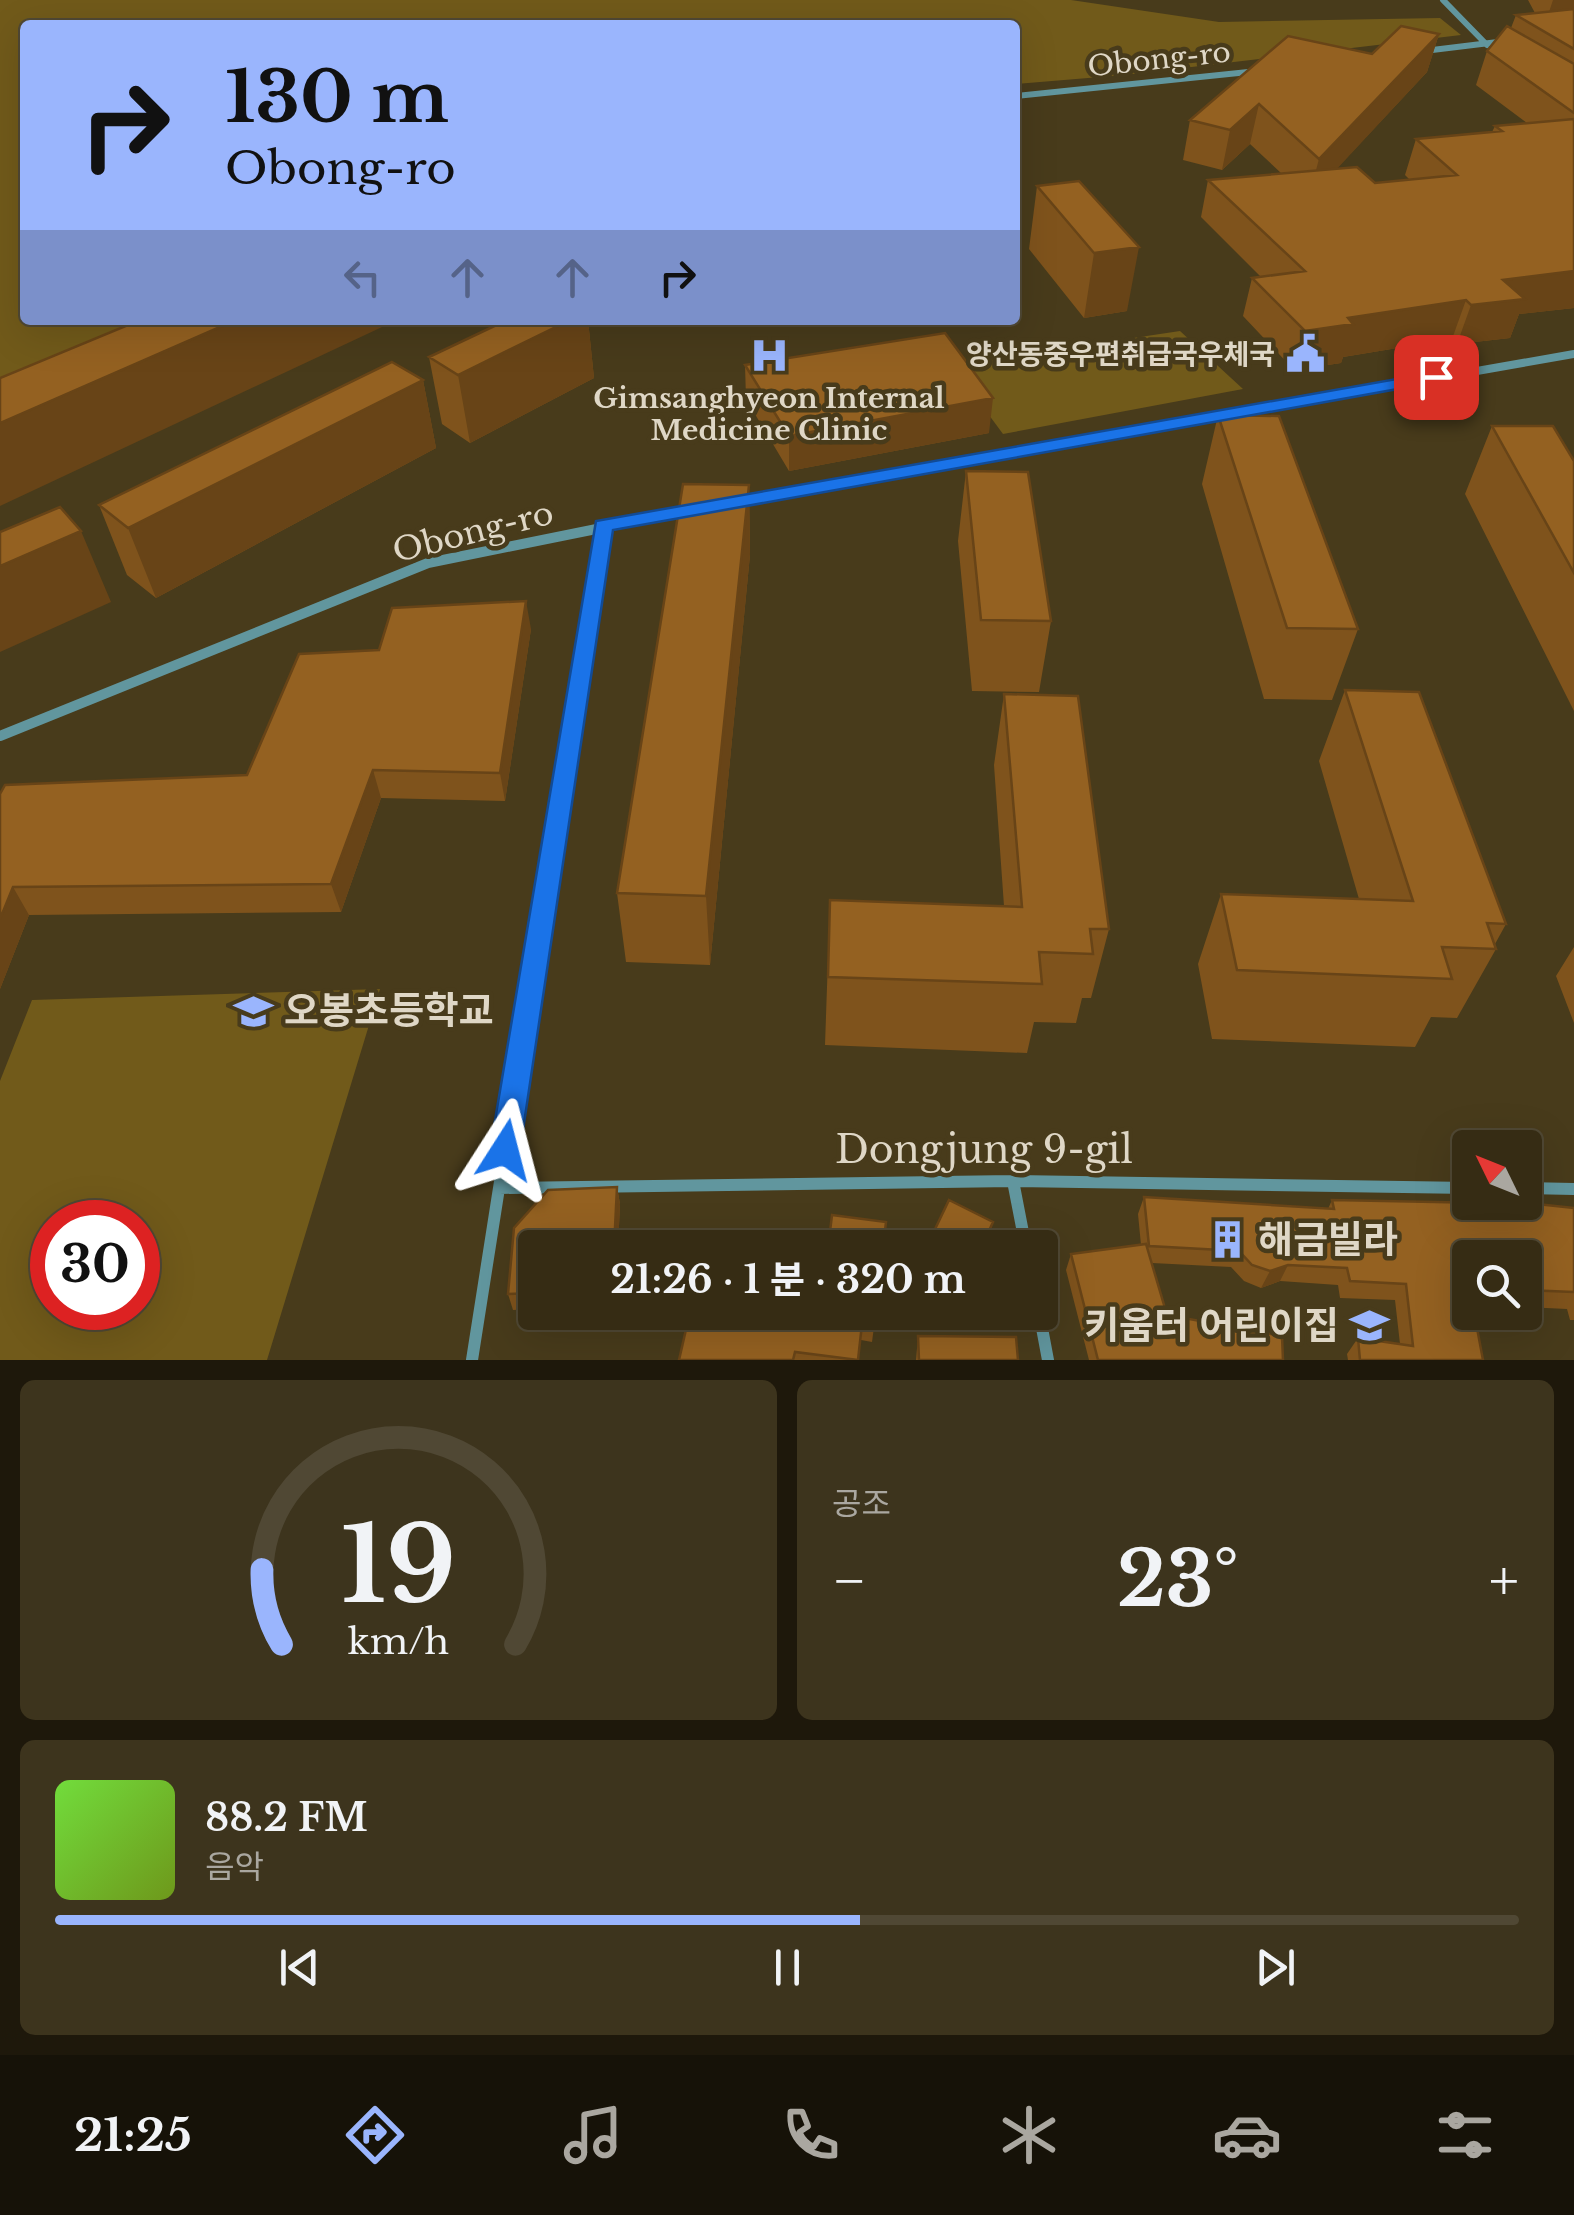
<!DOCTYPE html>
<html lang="ko">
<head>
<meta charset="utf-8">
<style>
  body { margin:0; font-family:"Libre Baskerville","Noto Sans KR",serif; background:#3d341d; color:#f1f3f6; height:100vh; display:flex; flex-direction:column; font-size:38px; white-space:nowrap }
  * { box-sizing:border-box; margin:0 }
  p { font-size:32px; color:#aaa7a0 }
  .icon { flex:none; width:55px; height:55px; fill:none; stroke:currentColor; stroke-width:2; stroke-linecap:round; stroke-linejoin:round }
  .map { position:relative; height:1360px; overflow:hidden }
  .details { display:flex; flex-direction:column; gap:20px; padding:20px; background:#1e180b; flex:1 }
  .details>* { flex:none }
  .guide { position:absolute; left:20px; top:20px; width:1000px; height:305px; border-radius:10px; box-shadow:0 10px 40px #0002,0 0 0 2px #504834; background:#9ab5fd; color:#111; overflow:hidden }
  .needle { width:65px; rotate:313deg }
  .tools { position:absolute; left:1452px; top:1130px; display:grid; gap:20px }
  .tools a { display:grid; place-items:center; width:90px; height:90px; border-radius:10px; background:#362c14; box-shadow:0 10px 40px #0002,0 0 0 2px #504834; font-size:50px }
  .speed { position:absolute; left:30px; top:1200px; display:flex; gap:20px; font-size:50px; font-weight:700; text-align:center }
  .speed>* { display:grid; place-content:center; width:130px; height:130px; border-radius:50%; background:#362c14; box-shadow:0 10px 40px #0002,0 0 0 2px #504834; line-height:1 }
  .speed .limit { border:15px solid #d22; background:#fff; color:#111 }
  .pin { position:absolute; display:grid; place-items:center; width:85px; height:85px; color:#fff; margin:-42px; border-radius:20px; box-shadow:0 5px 15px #0006 }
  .me { position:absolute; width:110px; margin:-55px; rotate:9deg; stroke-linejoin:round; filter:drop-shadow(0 0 8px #0008) }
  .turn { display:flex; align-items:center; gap:35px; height:210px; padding:0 40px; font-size:45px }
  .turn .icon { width:130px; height:130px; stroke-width:2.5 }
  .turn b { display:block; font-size:70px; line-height:85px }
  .lanes { display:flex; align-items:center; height:95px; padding:0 40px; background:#0003; justify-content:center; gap:50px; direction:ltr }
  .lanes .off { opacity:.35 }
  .big { font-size:75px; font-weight:700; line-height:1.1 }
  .details .widget { flex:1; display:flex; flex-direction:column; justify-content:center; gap:15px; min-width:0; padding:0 35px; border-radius:15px; background:#3d341d }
  .details .dial { align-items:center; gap:0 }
  .dial svg { height:260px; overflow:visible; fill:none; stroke:#504834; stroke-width:7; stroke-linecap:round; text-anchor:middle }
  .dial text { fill:#f1f3f6; stroke:none }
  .song { display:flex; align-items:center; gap:30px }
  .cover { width:120px; height:120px; border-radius:15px; background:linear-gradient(135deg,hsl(100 70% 55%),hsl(80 70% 35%)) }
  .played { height:10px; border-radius:5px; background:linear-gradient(90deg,#9ab5fd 55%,#504834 55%) }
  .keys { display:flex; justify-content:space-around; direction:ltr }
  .heat { display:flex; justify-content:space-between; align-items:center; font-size:55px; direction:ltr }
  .details .tiles { flex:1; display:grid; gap:20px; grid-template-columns:1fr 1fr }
  .widget:last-child { grid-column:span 2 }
  .trip { position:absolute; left:518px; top:1230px; width:540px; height:100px; border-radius:10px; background:#362c14; box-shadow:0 10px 40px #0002,0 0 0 2px #504834; font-weight:700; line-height:100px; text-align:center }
  .tab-bar { display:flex; height:160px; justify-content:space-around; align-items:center; background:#161208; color:#aaa7a0 }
  .tab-bar .icon { width:70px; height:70px }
  .tab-bar .selected { color:#9ab5fd }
  .tab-bar b { font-size:45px; color:#f1f3f6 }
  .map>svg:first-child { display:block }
</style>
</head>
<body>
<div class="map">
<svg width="1574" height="1360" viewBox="0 0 1574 1360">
  <rect width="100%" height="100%" fill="#483b1b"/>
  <path fill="#715a1a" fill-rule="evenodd" d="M0,0H1071L1219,22L1440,18L1461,35L1124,75L1015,84V25H25V320H178L0,414Z
    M1180,331L1243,389L1003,434L952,365Z
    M380,989L267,1360H0V1081L32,1000ZM52,1222H138V1308H52Z"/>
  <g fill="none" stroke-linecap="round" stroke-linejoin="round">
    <path stroke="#61969e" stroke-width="6" d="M1443,0L1487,45
      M1424,51L1506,41
      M1015,96L1258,71"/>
    <path stroke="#61969e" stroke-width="8" d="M736,501L1574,354"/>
    <path stroke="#61969e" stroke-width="10" d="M0,736L428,563L690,510
      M547,879L603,525"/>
    <path stroke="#61969e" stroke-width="12" d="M1013,1181L1026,1248
      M499,1188L1013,1181L1470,1188
      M1525,1188L1574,1189
      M1039,1312L1048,1360
      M472,1360L548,876"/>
  </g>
  <path fill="#7f531c" d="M1528,0H1574V308L1519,314L1510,338L1457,344L1452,339L1343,357L1341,363L1294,370L1243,316L1252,278L1261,277L1201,217L1208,180L1281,173L1250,144L1222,170L1183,160L1190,120L1372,54L1439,34L1427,72L1337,168L1375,183L1409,179L1405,175L1416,139L1492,132L1495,126L1527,123L1476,85L1487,51L1511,28L1516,15L1535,13Z
    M1079,181L1127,311L1084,318L1029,249L1037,186Z
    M507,320H588L594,378L470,443L442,424L429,357Z
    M745,365L989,433L789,471L746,399Z
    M423,380L436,448L156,598L127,575L99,505Z
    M1218,415L1358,629L1332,700L1264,699L1202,484Z
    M1492,426L1574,461V711L1465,494Z
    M966,471L1051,621L1039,692L972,691L958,541Z
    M749,485L750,555L710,965L626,962L617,893Z
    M531,629L505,801L381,798L341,912L29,915L0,989V794L247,775L379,650Z
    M1345,690L1506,924L1495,944L1496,949L1457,1018L1431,1017L1415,1047L1212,1039L1198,964L1221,894L1359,899L1319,761Z
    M1004,694L1109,929L1091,998H1082L1076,1023L1034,1022L1027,1053L825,1045L830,900L1004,906L994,765Z
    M1574,947V1023L1556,976Z
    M617,1187L620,1204L618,1248H535V1309L513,1310L508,1294L514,1228L548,1190Z
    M1144,1197L1328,1209L1332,1200L1574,1208V1320H1570L1567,1309L1525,1307V1258H1470V1312L1483,1360H1348L1347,1354L1358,1338L1400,1344L1395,1300L1340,1298L1338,1285L1280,1281L1261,1288L1244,1281L1231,1267L1152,1263L1167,1315L1283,1360H1089L1066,1270L1071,1254L1141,1245L1138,1214Z
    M876,1312L872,1342L861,1340L858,1360H679L786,1319Z
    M918,1336L1018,1360H916Z"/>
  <path fill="#684417" d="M1553,0H1574V26L1543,30Z
    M1439,34L1427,72L1308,200L1319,159Z
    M1259,104L1250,144L1222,170L1230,130Z
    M1139,247L1127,311L1084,318L1094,253Z
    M1574,271V308L1519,314L1510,338L1457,344L1471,305L1503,280Z
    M1466,300L1452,339L1343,357L1341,363L1294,370L1305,331L1348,318Z
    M236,320H397L0,506V423Z
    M570,320H588L594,378L470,443L458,375Z
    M423,380L436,448L156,598L128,528Z
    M993,398L989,433L789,471V436Z
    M749,485L750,555L710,965L706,896Z
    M81,531L111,602L0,652V566Z
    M526,601L531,629L505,801L500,773Z
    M373,770L381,798L341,912L331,884Z
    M13,887L29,915L0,989V919Z
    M617,1187L620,1204L618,1248H614Z
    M993,1222L989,1239L985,1248H981Z
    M1288,1265L1280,1281L1261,1288L1270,1271Z"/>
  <path fill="#946121" stroke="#684417" stroke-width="2.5" d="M1574,9V49L1516,15Z
    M1401,26L1439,34L1319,159L1259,104L1230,130L1190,120L1288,36L1372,54Z
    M1507,26L1574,64V113L1487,51Z
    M1574,119V271L1503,280L1525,299L1471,305L1466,300L1348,318L1353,324L1305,331L1252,278L1305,271L1208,180L1357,167L1375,183L1457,175L1416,139L1502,131L1495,126Z
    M1079,181L1139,247L1094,253L1037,186Z
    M140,320H236L0,423V378Z
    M507,320H570L458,375L429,357Z
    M945,333L993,398L789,436L745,365Z
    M392,362L423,380L128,528L99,505Z
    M1218,415L1279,416L1358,629L1287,628Z
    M1492,426H1553L1574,461V573Z
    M966,471L1028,472L1051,621L981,620Z
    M683,484L749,485L706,896L617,893Z
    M60,507L81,531L0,566V532Z
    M526,601L500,773L373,770L331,884L13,887L0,919V794L5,785L247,775L299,654L379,650L392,608Z
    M1345,690L1419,692L1506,924L1487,923L1496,949L1442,947L1452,979L1237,970L1221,894L1413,901Z
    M1004,694L1078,696L1109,929H1090L1093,954L1039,952L1042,984L828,977L830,900L1022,907Z
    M617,1187L614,1248H535V1293L508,1294L514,1228L548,1190Z
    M1144,1197L1334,1209L1332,1200L1537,1204L1574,1208V1292L1525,1290V1258H1470V1312H1474L1483,1360H1360L1358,1338L1413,1346L1406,1284L1350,1281L1347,1268L1288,1265L1270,1271L1252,1265L1239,1251L1149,1246Z
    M949,1200L993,1222L981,1248H926Z
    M832,1215L886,1222L883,1248H828Z
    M1146,1244L1167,1315L1282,1336L1283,1360H1098L1071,1254Z
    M690,1312H750L786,1319L787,1312H876L874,1326L862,1324L858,1360L795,1352L793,1360H679Z
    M918,1336L1016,1337L1018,1360H919Z"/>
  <path fill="#1a73e8" stroke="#114b97" stroke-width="2.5" d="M1436,372L1445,377L1442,381L613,530L520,1150L516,1160L505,1165L494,1160L490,1150L596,521Z"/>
  <defs>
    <symbol id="civic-bare" viewBox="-9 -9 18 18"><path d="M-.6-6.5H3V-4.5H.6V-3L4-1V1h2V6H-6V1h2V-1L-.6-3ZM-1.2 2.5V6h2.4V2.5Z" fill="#9ab5fd" stroke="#483b1b" stroke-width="2.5" paint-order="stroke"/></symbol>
    <symbol id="hospital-bare" viewBox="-9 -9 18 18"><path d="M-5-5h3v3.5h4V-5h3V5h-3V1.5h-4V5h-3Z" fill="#9ab5fd" stroke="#483b1b" stroke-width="2.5" paint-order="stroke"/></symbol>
    <symbol id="school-bare" viewBox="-9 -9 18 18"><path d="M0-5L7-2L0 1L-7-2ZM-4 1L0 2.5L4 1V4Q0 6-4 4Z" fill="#9ab5fd" stroke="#483b1b" stroke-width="2.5" paint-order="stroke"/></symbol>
    <symbol id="building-bare" viewBox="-9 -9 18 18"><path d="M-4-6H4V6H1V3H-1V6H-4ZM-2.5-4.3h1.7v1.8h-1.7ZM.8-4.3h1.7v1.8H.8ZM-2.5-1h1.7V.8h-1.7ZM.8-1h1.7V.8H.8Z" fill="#9ab5fd" stroke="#483b1b" stroke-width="2.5" paint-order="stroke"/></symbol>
  </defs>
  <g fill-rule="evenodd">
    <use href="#civic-bare" x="1278" y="326" width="55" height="55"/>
    <use href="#hospital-bare" x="742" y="328" width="55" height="55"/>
    <use href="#school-bare" x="226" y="984" width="55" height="55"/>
    <use href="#building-bare" x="1200" y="1212" width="55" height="55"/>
    <use href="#school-bare" x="1342" y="1298" width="55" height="55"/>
  </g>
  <g text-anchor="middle" stroke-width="9" stroke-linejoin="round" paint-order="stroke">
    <g font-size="28" fill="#dfd7c6" stroke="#483b1b">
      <text transform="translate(1159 59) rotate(-6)" y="10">Obong-ro</text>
    </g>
    <g font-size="28" font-weight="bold" fill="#dfd7c6" stroke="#483b1b" text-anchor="end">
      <text x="1275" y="364">양산동중우편취급국우체국</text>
      <text x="769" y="408" text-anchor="middle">Gimsanghyeon Internal<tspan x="769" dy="32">Medicine Clinic</tspan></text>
    </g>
    <g font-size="32" fill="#dfd7c6" stroke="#483b1b">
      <text transform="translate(473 532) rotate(-14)" y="11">Obong-ro</text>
    </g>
    <g font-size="38" font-weight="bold" fill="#dfd7c6" stroke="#483b1b" text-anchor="start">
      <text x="284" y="1024">오봉초등학교</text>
      <text x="1258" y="1253">해금빌라</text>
      <text x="1339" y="1339" text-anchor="end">키움터 어린이집</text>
    </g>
    <g font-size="38" fill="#dfd7c6" stroke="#483b1b">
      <text x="984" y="1163">Dongjung 9-gil</text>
    </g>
  </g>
</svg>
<div class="tools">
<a><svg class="needle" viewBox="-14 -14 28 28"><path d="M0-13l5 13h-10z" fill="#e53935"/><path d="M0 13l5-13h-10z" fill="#aaa7a0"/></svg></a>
<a><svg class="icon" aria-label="search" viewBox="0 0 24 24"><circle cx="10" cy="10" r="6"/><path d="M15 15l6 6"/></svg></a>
</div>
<div class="speed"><div class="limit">30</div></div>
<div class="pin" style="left:1436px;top:377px;background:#d93025"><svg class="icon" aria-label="arrive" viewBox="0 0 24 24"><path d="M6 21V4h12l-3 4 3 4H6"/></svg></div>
<svg class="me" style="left:505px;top:1150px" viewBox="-20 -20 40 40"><path d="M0-17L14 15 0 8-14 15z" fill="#1a73e8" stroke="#fff" stroke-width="4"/></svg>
<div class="trip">21:26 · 1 분 · 320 m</div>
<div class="guide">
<div class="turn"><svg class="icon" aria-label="right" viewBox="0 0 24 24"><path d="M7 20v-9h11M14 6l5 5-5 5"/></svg><div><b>130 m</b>Obong-ro</div></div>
<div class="lanes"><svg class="icon off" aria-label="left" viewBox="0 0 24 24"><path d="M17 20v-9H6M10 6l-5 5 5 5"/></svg><svg class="icon off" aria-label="ahead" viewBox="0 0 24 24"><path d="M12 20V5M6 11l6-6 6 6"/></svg><svg class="icon off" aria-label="ahead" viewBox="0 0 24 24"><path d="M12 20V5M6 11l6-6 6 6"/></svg><svg class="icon" aria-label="right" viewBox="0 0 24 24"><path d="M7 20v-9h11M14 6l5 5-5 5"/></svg></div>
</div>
</div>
<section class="details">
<div class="tiles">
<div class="widget dial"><svg viewBox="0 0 100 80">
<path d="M14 69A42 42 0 1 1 86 69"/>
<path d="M14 69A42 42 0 0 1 8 46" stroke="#9ab5fd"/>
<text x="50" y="56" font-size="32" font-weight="700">19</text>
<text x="50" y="72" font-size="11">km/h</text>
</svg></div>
<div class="widget"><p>공조</p>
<div class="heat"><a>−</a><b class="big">23°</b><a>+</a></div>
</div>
<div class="widget">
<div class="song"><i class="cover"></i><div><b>88.2 FM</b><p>음악</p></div></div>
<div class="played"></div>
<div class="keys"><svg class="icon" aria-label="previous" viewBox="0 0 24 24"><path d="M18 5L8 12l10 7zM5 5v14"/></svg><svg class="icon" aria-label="pause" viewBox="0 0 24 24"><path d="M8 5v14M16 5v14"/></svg><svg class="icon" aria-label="next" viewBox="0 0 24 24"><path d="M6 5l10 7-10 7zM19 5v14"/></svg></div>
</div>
</div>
</section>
<nav class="tab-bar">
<b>21:25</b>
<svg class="icon selected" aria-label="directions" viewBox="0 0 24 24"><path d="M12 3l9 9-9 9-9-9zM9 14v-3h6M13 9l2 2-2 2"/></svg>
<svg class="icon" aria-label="music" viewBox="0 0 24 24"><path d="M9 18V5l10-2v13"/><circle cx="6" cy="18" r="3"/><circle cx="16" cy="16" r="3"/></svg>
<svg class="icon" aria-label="phone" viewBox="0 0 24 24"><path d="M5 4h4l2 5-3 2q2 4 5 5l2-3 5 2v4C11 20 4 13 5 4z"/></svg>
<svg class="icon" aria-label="climate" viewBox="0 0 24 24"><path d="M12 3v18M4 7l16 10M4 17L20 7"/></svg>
<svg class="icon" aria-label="car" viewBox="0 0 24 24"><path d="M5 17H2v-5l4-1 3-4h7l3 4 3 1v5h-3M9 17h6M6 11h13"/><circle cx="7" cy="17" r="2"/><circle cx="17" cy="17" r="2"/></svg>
<svg class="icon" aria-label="filters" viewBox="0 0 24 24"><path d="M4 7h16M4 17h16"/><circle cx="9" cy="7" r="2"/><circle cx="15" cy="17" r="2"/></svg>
</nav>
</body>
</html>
